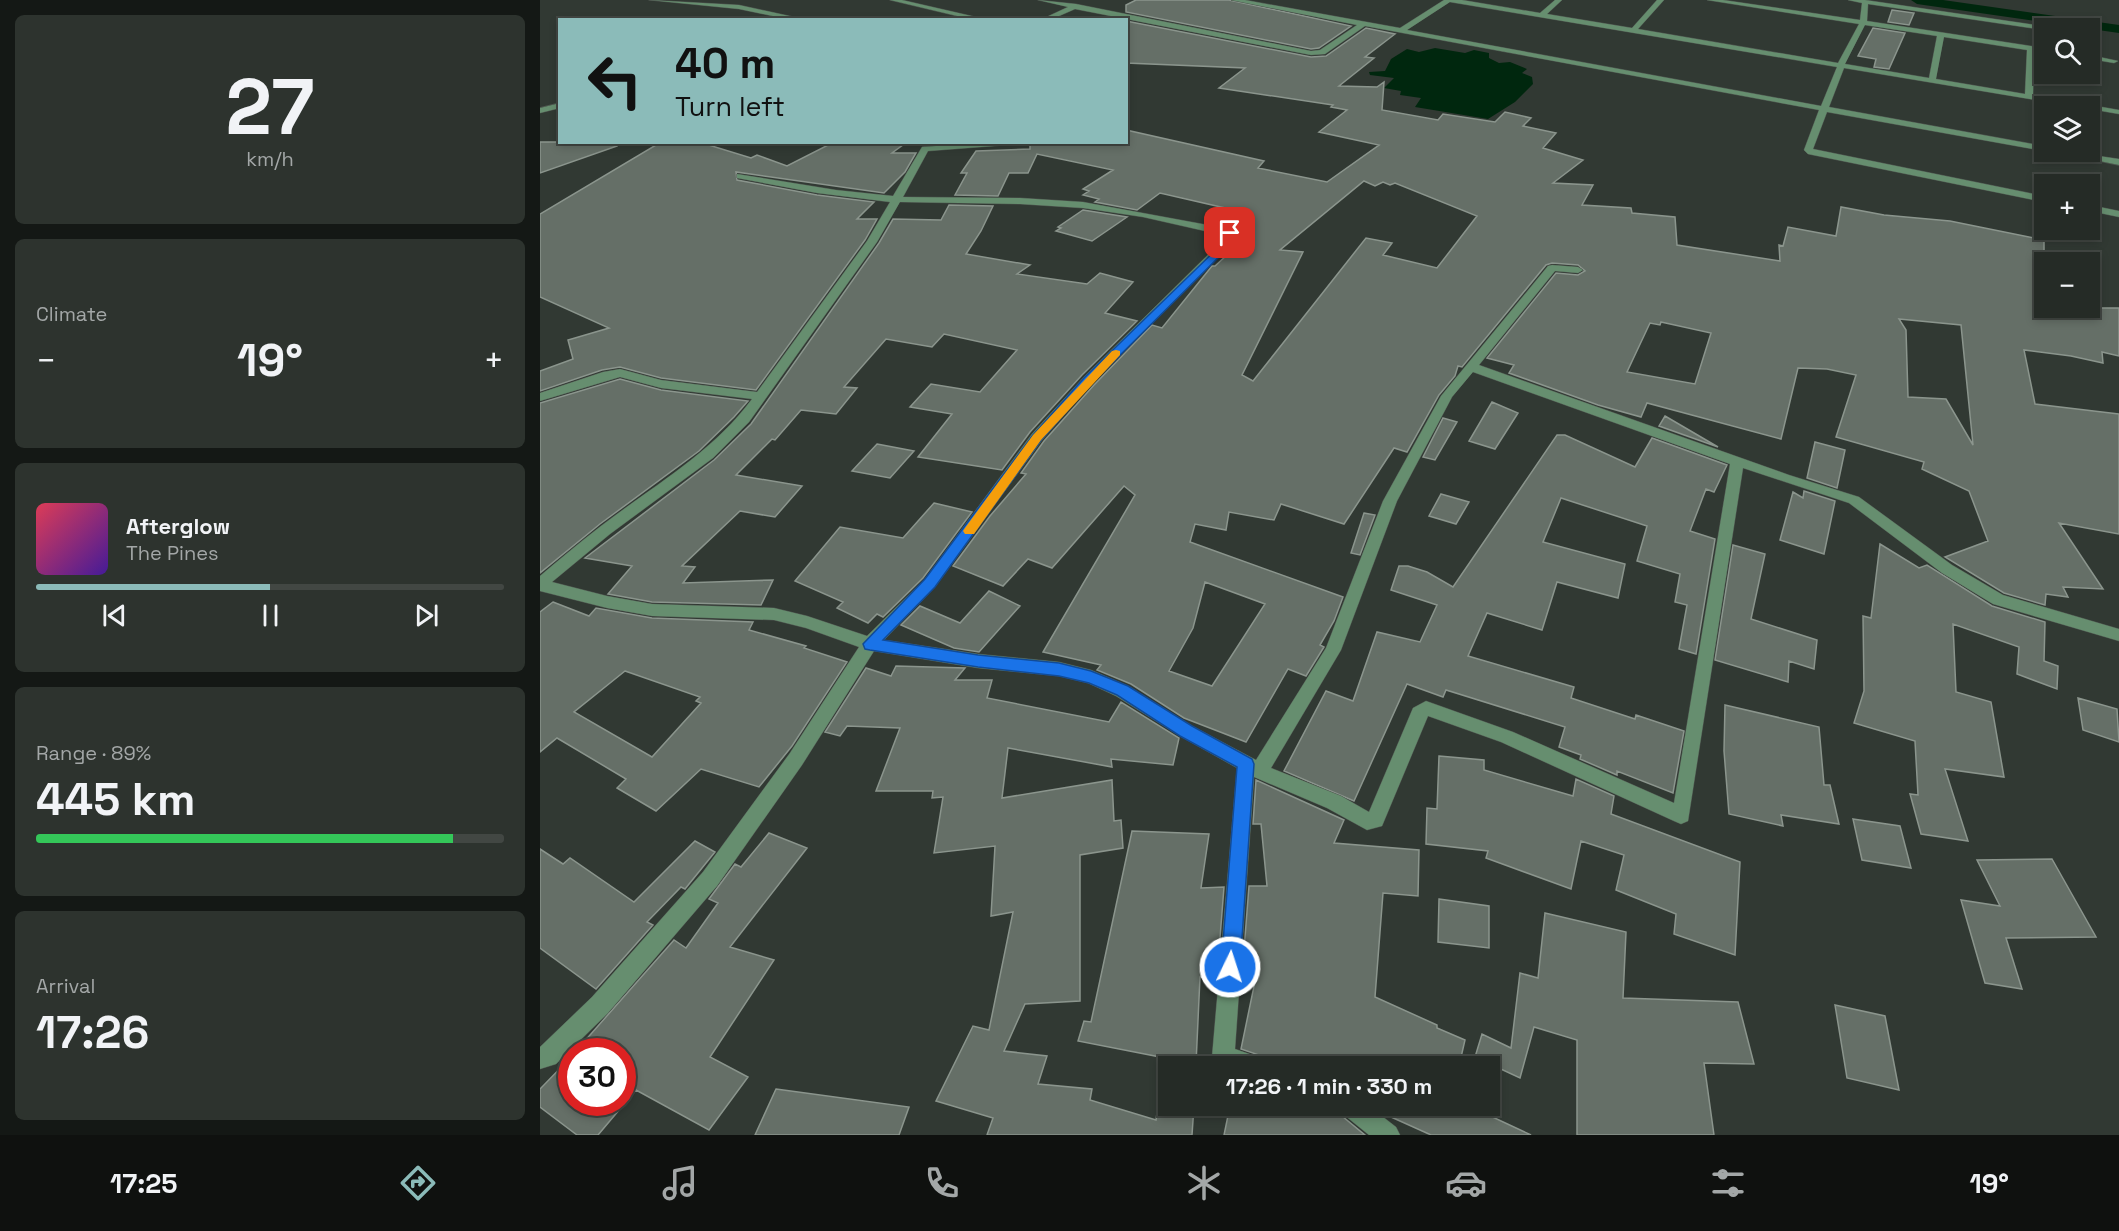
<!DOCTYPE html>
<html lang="en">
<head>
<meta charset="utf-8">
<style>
  body { margin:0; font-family:"Space Grotesk",sans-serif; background:#2d332e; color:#f1f3f6; height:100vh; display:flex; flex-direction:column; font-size:22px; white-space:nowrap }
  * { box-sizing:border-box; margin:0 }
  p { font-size:20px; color:#a3a7a7 }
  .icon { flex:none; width:33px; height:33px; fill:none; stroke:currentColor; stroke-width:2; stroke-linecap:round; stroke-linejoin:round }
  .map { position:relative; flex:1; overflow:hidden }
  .drawer { display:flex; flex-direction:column; gap:15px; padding:15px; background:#141815; width:540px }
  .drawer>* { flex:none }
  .top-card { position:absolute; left:18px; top:18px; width:570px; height:126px; border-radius:0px; box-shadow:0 3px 9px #0003,0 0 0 2px #424743; background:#8bbbb9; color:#111; overflow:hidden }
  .fabs { position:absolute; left:1494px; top:18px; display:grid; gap:12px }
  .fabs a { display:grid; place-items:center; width:66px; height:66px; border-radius:0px; background:#252b26; box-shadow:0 3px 9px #0003,0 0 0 2px #424743; font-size:30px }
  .speed { position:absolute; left:18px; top:1038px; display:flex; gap:12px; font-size:30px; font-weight:700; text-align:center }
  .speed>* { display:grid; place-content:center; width:78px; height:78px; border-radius:50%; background:#252b26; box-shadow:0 3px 9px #0003,0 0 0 2px #424743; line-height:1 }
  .speed .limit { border:9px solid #d22; background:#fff; color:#111 }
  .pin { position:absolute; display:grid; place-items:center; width:51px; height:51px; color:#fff; margin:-26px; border-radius:12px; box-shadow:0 3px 9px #0006 }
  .me { position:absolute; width:66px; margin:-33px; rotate:4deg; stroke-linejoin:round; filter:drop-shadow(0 0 4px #0008) }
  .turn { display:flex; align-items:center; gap:21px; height:126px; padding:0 18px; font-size:27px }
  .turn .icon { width:78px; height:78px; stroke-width:2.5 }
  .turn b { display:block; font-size:42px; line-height:51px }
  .big { font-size:45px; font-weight:700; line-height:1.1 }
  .drawer .card { flex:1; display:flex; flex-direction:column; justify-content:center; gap:9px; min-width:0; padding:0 21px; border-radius:9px; background:#2d332e }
  .drawer .dial { align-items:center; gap:0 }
  .dial b { font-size:78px; line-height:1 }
  .song { display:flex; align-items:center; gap:18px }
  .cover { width:72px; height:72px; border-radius:9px; background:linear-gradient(135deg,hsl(350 70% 55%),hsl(260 70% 35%)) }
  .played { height:6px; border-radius:3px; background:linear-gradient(90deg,#8bbbb9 50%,#424743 50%) }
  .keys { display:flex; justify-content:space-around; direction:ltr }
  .heat { display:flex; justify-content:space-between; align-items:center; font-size:33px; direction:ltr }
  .charge { height:9px; border-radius:4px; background:linear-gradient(90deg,#34c759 89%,#424743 0) }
  .trip { position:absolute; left:618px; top:1056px; width:342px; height:60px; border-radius:0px; background:#252b26; box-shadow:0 3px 9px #0003,0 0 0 2px #424743; font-weight:700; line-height:60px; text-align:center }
  .tabs { display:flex; height:96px; justify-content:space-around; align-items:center; background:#0f110f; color:#a3a7a7 }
  .tabs .icon { width:42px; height:42px }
  .tabs .current { color:#8bbbb9 }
  .tabs b { font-size:27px; color:#f1f3f6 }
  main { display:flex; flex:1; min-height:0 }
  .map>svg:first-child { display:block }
</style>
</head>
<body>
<main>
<section class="drawer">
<div class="card dial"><b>27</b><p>km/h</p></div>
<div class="card"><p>Climate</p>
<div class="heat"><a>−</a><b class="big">19°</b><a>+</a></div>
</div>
<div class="card">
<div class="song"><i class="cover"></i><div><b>Afterglow</b><p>The Pines</p></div></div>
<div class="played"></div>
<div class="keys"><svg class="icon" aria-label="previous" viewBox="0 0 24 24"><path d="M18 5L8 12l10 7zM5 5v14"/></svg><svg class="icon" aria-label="pause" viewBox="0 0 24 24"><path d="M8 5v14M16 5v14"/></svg><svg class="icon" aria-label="next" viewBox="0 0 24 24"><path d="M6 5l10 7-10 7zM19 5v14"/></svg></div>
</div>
<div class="card"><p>Range · 89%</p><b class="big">445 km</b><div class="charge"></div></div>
<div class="card"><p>Arrival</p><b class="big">17:26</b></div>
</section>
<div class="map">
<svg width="1579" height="1135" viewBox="0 0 1579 1135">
  <rect width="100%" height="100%" fill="#313933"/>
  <path fill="#00270e" d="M895,48L925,53L934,50L949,53V58L959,63L970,62L987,69L982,73L992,77L993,84L975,102L948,119L875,107L881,98L860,95L861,91L844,88L854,78L830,75L829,72L845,71L851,59L867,49L879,52Z"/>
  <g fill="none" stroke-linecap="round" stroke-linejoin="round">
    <path fill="#00270e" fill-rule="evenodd" d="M1371,0H1403L1579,25V33L1377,4Z"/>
  </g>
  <path fill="#656f67" stroke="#8b958d" stroke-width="1.5" fill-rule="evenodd" d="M596,0H689L811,26L779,48L771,49L586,12V5Z
    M1352,10L1374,13L1369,25L1348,22Z
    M586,21L771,57L786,56L826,28L855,34L825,57L834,58L799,86L837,87L844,82L842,110L898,120L903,114L955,122L965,112L991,118L983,126L1016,133L1003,148L1043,160L1013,183L1053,185L1042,205L1091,208L1092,213L1135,217L1137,245L1240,261L1239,245L1243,246L1248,227L1296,236L1301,207L1344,215L1410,221L1504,240V308H1579V356L1562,352L1563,363L1531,356L1484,350L1495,404L1579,414V534L1519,523L1563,589L1523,587L1528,597L1506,594L1505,605L1464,593L1405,557L1448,541L1429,491L1382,469L1384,462L1296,437L1316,375L1287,369L1258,368L1241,439L1107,403L1101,417L1058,405L969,373L974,365L947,358L1016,273L1038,275L1045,271L1038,265L1012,263L1006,265L922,367L918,366L915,376L899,395L867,452L854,448L804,524L741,504L734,520L689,512L686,530L655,524L650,542L803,597L794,621L780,645L784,647L766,676L748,669L706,742L644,718L591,684L557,670L561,665L503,652L595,495L584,486L512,568L488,559L463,586L413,566L450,516L486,474L481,473L504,441L554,385L612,325L622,328L672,266H675L712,232L707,231L713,225L676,216L685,208L620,193L597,210L555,202L559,199L543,195L549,191L543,189L573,170L497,154L488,173H469L458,196L415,195L427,173H421L436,151L490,149V145L508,142H586V130L724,161L718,168L787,182L839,145L779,132L807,110L791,107L793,105L679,88L705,68L586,63ZM824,181L835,186L843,182L850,185L855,183L937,216L897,268L843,255L852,243L826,238L713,381L702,375L763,252L740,250ZM1359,319L1421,325L1433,445L1406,399L1368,397L1366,330ZM1121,322L1171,333L1155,384L1087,372L1110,323L1120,325ZM665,582L725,604L672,686L629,671L653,628Z
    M1333,28L1365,33L1349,69L1334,67L1336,59L1318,56Z
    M0,142H76L77,146L0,173Z
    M121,142H159L211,158L217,155L247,166L294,142H367L352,153H376L365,172L344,193L196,172L197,180L277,195L334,202L317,219H337L325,240L216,390L121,378L80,367L62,370L0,391V371L33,359L28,340L69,328L0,297V214Z
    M409,205L453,206L441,231L426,254L490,265L477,274L547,284L560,273L593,282L565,313L597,321L542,375L490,432L462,470L378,457L412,414L370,407L391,384L440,392L477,350L404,334L392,347L346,339L304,387L317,388L296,414L261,410L235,440L232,439L196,475L262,486L235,517L200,511L142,566L155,567L143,583L233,580L221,605L112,602L68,594L92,566L45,558L174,460L211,424L339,243L353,219L401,220Z
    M543,210L587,217L552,241L516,231L521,228L518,227Z
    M80,379L121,390L208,401L194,417L159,451L60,524L0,573V403Z
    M952,402L978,413L955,449L929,441Z
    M1125,416L1178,447L1119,426Z
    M903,418L917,422L895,460L883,457Z
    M1017,435H1025L1095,467L1112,438L1187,465L1174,492L1166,489L1150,531L1175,539L1156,654L1139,649L1147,605L1135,602L1140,574L1097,561L1107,526L1021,498L1003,542L1085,564L1078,598L1017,582L1002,630L947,613L928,656L1034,687L1031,698L1095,719L1096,715L1144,731L1133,793L1077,771V775L1040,759L1041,755L1019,747L1025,727L906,690L903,697L867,684L814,801L744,771L786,691L813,701L837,632L880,642L897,605L851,590L859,566H868L887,572L913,587Z
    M1275,442L1305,450L1297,488L1267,478Z
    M337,444L374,451L350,478L312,471Z
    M1264,491L1295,501L1284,554L1240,540L1253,492L1263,498Z
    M901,494L929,502L916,524L889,516Z
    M394,503L432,512L383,578L343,617L337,614L328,623L297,608L303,602L255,581L300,527L363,538Z
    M824,513L835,515L820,555L811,553Z
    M1340,544L1379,568L1387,565L1452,606L1505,622L1504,661L1518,666L1517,689L1477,674L1479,647L1413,624L1416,692L1451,702L1464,777L1405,769L1428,841L1381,834L1370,794L1378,795L1375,741L1314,723L1324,691L1323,616L1331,618Z
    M1193,545L1225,554L1211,619L1277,640L1274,669L1249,661L1248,682L1175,660Z
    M449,591L480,606L439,652L414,648L361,625L380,606L420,623Z
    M13,602L49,616L56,608L112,618L213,622L209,630L266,646L264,648L307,662L252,746L219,787L161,769L116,811L77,788L86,779L17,738L0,752V612ZM85,671L160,697L156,701L161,703L112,757L34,712Z
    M356,666L425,668L415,680H452L447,698L569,722L581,702L639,738L633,765L571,759L572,767L468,748L462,798L572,780L574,821L581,820L583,848L540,855V1001L485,1004L464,1051L507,1056L498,1084L552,1089L550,1100L616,1120L618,1106H654L652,1135H447L453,1118L396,1101L433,1026L449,1030L473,912L451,916L455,846L394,853L403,797L392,798L393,791H336L360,728L307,726L300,736L285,732L326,668L351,676Z
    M1538,698L1577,709L1579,742L1543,730Z
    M1185,705L1279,727L1284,785H1290L1299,824L1241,815L1243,826L1189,814L1184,751Z
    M899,756L944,760V770L1033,796L1036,779L1074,796L1071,814L1200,862L1195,955L1134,934L1136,914L1076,890L1084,855L1041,841L1031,889L946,858L948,851L886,844L887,808L897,809Z
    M716,780L804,820L794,843L879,850L878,896L843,893L835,997L897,1025V1028L925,1040L919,1066H749L725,1062L722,1056L701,1049L719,962L703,963L709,886H727L721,824H713Z
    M1313,819L1360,826L1371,868L1322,860Z
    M592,831L669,834L661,888L684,887L678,963H675L673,977H660L656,1064L538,1041L544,1021L551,1022Z
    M229,833L267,848L190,947L234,960L170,1057L208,1077L169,1130L96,1090L58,1135H37L0,1107V1089L32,1056V1102H82V1052H35L134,940L146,948L178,903L169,899L195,864L201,867Z
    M155,841L175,852L145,889L141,887L107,922L113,925L56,989L0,948V849L23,864L30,858L94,902Z
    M1512,859L1556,937L1466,938L1482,989L1445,983L1421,900L1460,906L1437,860Z
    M899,899L949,906V948L898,942Z
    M1005,913L1086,932L1083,998L1198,1002L1214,1064L1164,1063L1174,1135H1037V1040L994,1027L980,1078L935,1057L942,1034L971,1048L980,973L998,978Z
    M1295,1005L1345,1016L1359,1090L1307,1078Z
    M236,1089L369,1107L359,1135H215Z
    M690,1106H797L802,1116L825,1135H684Z
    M832,1106H929L991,1135H891L840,1112Z"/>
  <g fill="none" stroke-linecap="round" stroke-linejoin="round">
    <defs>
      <path id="minor" d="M109,0L199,5L268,20H252L199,9Z
        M350,0H362L449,20H434Z
        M498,0L536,4L771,51L780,50L817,25L691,0H705L860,28L904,0H922L1000,13L1015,0H1022L1007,14L1092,28L1117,0H1124L1098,29L1298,63L1319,24L1167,0H1183L1320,20L1322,3L1308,0H1325L1509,27L1510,28L1504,30L1328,4L1327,21L1504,48V52L1494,51L1493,95L1579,110V114L1550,109V106H1532L1304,68L1289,107L1504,146V151L1287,112L1273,149L1504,196V202L1268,154L1264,150L1279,110L825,26L785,54L771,55L535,9L510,20H500L528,7ZM910,2L1297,67L1281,106L867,30ZM1325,25L1397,36L1389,78L1305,64ZM1404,37L1487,50L1485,94L1396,79Z
        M1550,55L1578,61L1574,63L1550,59Z
        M20,103V108L0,113V108Z
        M450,142H506L388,151L363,197L480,198L543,202L684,228L698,235L552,383L502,440L395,587L344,640L438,654L519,662L551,670L588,686L652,726L716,760L786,648L843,501L901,396L1008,266L1012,265L1038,267L1043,270L1038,273L1015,271L939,365L1249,475L1319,497L1412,565L1463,595L1579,629V641L1453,604L1402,573L1309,503L1203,468L1148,821L1141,824L1134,821L961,742L888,716L842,826L827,830L787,808L714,777L695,1049L721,1058L724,1066H679L675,1065L672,1057L697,768L640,736L576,696L548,683L519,676L438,668L334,651L262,765L177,886L68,1013L16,1064L0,1069V1047L52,997L163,872L250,753L319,647L266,628L234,620L112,616L67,608L0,591V576C20,559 40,542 61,526C113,486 172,453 212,399L121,388L80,377L0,401V393L63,372L80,369L121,380L217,392L327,241L350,202L277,193L197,178V174L296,190L353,196L382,147ZM360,202L480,204L543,208L603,217L687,236L544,377L492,434L385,579L327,636L267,616L234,608L112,604L67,596L12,582L70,534L173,458L209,422L337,242ZM933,372L1190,464L1134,803L973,732L886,701L873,708L829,812L801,796L731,768L801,650L857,501L912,397Z
        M1515,152H1532L1579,159V165Z
        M1550,205L1579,211V217L1550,211Z
        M799,1106H829L856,1127L860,1135H829L803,1114Z"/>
    </defs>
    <use href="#minor" stroke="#4e554f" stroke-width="1"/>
    <use href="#minor" fill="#668e6f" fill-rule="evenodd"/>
  </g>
  <path fill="#1a73e8" stroke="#114b97" stroke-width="1.5" d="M687,231L697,233L694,242L552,383L501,440L395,587L343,640L438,655L519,663L551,671L588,686L652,726L712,759L714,764L700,967L697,974L690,976L683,974L681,967L697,767L640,736L577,695L549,683L519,676L438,667L330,650L325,649L323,644L385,579L493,435L544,378L687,239Z"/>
  <path fill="#f59e0b" d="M576,350L580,351V355L501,440L434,534H425L423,531L425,528L493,435L572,351Z"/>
</svg>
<div class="fabs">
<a><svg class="icon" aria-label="search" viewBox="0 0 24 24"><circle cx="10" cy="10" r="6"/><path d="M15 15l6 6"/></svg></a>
<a><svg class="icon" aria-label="layers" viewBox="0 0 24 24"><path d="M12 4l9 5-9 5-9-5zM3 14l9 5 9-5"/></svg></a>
<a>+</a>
<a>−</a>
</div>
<div class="speed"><div class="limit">30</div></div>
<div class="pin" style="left:690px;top:233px;background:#d93025"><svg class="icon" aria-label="arrive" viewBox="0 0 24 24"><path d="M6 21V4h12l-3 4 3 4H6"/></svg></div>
<svg class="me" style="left:690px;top:967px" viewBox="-20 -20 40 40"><circle r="17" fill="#1a73e8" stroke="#fff" stroke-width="3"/><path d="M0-11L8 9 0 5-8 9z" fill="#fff"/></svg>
<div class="trip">17:26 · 1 min · 330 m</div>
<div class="top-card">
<div class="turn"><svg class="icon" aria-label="left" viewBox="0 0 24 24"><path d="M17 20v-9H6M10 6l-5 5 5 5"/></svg><div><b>40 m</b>Turn left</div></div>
</div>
</div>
</main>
<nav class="tabs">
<b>17:25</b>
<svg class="icon current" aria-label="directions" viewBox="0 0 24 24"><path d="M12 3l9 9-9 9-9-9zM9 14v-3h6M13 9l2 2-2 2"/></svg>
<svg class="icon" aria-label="music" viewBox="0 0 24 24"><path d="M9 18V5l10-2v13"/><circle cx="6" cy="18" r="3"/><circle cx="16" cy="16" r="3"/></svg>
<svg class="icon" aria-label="phone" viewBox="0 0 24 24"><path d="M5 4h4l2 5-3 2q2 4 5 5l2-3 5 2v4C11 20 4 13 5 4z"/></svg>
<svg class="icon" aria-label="climate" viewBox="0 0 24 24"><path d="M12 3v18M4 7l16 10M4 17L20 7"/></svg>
<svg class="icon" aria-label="car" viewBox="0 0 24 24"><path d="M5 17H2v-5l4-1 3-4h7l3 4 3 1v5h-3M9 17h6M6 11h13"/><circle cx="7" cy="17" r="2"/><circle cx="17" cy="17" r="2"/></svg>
<svg class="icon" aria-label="filters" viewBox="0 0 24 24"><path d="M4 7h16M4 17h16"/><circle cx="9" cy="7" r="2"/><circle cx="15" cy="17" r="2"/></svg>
<b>19°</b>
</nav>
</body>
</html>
